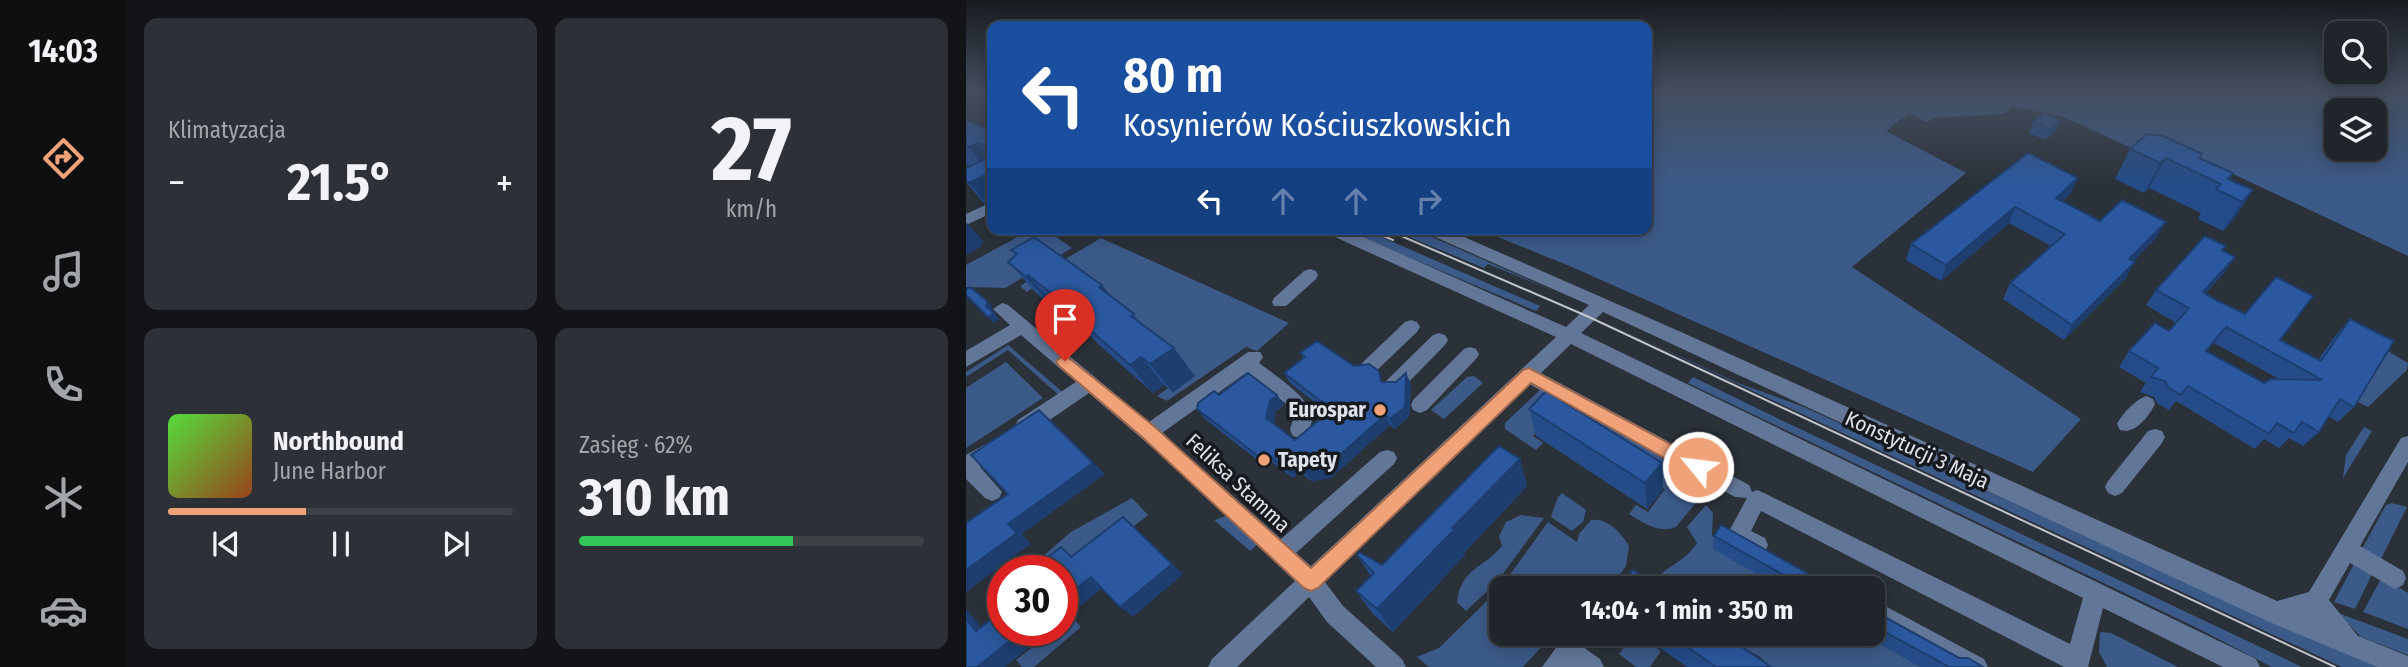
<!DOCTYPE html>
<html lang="pl">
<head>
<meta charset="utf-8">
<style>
  body { margin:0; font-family:"Fira Sans Condensed",sans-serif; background:#2d3137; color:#f1f3f6; height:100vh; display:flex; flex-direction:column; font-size:26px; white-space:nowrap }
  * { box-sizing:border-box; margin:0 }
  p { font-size:23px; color:#a2a5a9 }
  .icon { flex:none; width:38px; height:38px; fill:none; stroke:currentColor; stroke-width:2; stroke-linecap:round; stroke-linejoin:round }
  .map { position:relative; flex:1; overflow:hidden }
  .panel { display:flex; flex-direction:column; gap:18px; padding:18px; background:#121418; width:840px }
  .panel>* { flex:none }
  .top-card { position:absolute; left:21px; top:21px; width:665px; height:214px; border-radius:14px; box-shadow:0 4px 18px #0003,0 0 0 2px #3d4247; background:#1a4fa0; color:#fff; overflow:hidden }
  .controls { position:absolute; left:1358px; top:21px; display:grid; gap:14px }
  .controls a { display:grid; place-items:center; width:63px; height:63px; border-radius:14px; background:#20252b; box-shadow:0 4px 18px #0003,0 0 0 2px #3d4247; font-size:35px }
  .speed { position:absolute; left:21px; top:555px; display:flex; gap:14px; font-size:35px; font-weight:700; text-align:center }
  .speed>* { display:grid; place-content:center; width:91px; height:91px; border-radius:50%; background:#20252b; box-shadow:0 4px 18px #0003,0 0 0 2px #3d4247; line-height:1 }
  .speed .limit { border:10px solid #d22; background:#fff; color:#111 }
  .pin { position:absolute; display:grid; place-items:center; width:60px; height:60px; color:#fff; margin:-72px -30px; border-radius:50% 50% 50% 0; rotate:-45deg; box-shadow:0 0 7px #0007 }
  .pin .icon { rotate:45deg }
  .me { position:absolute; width:77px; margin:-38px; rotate:299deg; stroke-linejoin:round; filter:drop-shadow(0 0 5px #0008) }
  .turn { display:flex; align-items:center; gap:24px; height:147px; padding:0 21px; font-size:32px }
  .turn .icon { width:91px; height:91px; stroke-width:2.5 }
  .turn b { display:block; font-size:49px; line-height:60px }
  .lanes { display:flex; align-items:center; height:66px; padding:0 21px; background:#0003; justify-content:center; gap:35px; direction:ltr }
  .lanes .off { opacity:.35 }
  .big { font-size:52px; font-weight:700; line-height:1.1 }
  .panel .tile { flex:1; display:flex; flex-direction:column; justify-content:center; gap:10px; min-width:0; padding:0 24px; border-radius:14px; background:#2d3137 }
  .panel .dial { align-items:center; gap:0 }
  .dial b { font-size:91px; line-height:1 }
  .song { display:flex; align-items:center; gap:21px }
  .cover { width:84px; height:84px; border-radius:10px; background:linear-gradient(135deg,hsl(110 70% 55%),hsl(20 70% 35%)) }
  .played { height:7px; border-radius:4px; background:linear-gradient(90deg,#f0a279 40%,#3d4247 40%) }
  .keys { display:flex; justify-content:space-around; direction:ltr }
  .heat { display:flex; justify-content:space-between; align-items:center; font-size:38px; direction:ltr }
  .charge { height:10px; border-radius:5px; background:linear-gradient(90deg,#34c759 62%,#3d4247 0) }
  .panel .tiles { flex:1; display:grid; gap:18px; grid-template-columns:repeat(2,1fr) }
  .trip { position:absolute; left:523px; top:576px; width:396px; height:70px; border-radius:14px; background:#20252b; box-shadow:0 4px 18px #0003,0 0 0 2px #3d4247; font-weight:700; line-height:70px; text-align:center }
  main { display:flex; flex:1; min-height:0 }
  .menu { display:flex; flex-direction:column; width:126px; justify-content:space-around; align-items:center; background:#0d0f11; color:#a2a5a9 }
  .menu .icon { width:49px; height:49px }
  .menu .on { color:#f0a279 }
  .menu b { font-size:32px; color:#f1f3f6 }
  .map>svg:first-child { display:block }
</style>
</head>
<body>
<main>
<nav class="menu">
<b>14:03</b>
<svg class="icon on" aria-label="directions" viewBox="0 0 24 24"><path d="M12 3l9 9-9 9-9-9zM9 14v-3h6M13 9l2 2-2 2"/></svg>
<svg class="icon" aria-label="music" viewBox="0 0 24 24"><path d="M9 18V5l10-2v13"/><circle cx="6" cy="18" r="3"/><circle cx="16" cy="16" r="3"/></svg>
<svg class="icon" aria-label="phone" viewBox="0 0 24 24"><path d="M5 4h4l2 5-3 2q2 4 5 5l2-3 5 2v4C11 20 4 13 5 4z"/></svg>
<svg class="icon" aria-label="climate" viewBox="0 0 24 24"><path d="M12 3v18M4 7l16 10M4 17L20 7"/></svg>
<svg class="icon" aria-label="car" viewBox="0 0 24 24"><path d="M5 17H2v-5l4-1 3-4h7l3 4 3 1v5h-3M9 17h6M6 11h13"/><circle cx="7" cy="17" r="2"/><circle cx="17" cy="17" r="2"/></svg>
</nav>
<section class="panel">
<div class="tiles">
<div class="tile"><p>Klimatyzacja</p>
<div class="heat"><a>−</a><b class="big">21.5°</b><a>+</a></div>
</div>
<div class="tile dial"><b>27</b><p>km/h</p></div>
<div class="tile">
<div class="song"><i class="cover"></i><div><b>Northbound</b><p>June Harbor</p></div></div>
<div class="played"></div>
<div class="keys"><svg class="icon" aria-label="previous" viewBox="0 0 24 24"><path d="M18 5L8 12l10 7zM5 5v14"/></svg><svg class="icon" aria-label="pause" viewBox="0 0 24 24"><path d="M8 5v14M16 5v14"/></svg><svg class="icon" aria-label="next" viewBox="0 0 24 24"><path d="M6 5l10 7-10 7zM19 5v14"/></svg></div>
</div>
<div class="tile"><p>Zasięg · 62%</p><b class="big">310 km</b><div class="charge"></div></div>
</div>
</section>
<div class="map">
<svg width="1442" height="667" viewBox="0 0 1442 667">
  <rect width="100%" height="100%" fill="#2b3139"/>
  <path fill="#3c5a88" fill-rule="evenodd" d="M681,91H1442V256L1267,174L1252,188L1098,117L1046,106L1038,114L966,118L960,122L943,113L920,131L1000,173L886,267L1115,419L1067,472L606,267L512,229H681ZM1370,110H1409V149H1370Z
    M66,229H79L106,248L39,288L0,287V265Z
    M376,229H397L574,306L570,311Z
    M424,229H448L588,291L522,264L518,268Z
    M135,238L323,323L291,351L280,347L201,401L191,396L202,388L207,392L229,376L75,282L61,292L54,286Z
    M661,332L772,383L838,407L1326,631L1411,667H1376Z
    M1397,336L1442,363L1441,370L1402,407L1388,400Z
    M42,345L99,394L95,397L42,350L0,377V372Z
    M40,362L77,398L0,448V388Z
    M508,376L517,383L478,419L465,410L501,377Z
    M727,377L813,419L1336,667H1306L1229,627L722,383Z
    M575,389L738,477L737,494L710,527C693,534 678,523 663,514L670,505L682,512L699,489L585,417L567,436L577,443L570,450L539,429V423Z
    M1398,427L1406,431L1377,478L1380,455Z
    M596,493L620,510L617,522L606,531L585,517L592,497Z
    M166,498L182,515C136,550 122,570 61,570L105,532Z
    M1426,503L1441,507L1413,563L1396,549L1420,505Z
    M740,505L747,513L746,535L752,542L815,588L684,586C696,567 719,563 731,543L721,527Z
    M555,515L578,518L531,582L500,611L491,602C495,568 517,569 536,546L533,536L540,522Z
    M260,516L292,544L284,551L248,520Z
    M625,520C642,518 655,533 663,546L660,566L644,588H536V634H587L557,667H463L451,657L473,648L535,587L582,522L611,542L613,534Z
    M1388,564L1407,572L1389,609L1368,602Z
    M1416,577L1442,593V629L1397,612Z
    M1372,613L1442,639V655L1395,637Z
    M106,617L115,627L68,667H56L50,660L89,630H96V624Z
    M1134,632L1145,633L1212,667H1141L1133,652Z
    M669,634L695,651L684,667H670L653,654Z
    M748,634H896L955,667H805L793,656Z"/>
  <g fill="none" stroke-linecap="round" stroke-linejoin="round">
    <path fill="#627798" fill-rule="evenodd" d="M18,91H26V96Z
      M26,202V213L0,225V214Z
      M357,229H379L600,327L623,305L460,233L457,229H480L715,332L1311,601L1343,592L1435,438L1442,436V462L1394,546L1437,571L1440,578L1437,585L1429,589L1384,563L1363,600L1392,636L1442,656V667H1411L1301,621L637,312L615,333L1290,659L1294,667H1257L1137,608L1122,667H1098L795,511L785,531L799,538L802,545L799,552L791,555C780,551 766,546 761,535L781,498L769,497L563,384L359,582L377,606L436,659L440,667H410L361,622L343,597L271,667H242L246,659L329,581L204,463L123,393L66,432L59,434L52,432L49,426L52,420L110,382L55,335L0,367V351L44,325L27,309L36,303L42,305L183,422L282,352H294L297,357L293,363C314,379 335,391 348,415L341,436L334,438L327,436L324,430L328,415L323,406L280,373L196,433L315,539L414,452L421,450L428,452L431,458L428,464L330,553L345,566L590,337L360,233ZM605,344L1117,598L1104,644L798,493L791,490L786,492L783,485L575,373Z
      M344,269L350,271L352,275L350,279L320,306H308L306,302L308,298L338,271Z
      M445,320L451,322L454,327L451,332L409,372H397L394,367L397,362L439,322Z
      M473,333L479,335L482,340L479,345L435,390H421L419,385L421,380L467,335Z
      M504,347L510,349L513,354L510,359L461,410L454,413L447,410L445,405L447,400L498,349Z
      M1180,396L1187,399L1189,404C1183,416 1169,435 1154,430L1151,424C1157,413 1169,400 1180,396Z
      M1189,429L1196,431L1199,437L1196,443L1156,493L1149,496L1142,493L1139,487L1142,481L1182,431Z
      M27,440L34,442L37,448L34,454L14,467L36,492L33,498L26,501L19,498L0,479V455Z
      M906,599L1018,659L1022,667H986L906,623Z
      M603,637L634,659L638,667H576L595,641Z"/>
    <path stroke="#c0c4ca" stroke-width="2" d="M401,229L427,240
      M419,229L623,317L1369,667"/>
  </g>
  <path fill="#254c88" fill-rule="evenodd" d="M0,120L26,131V213L0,182V168L4,166L0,165Z
    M1094,120L1090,131L1079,140L1063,133L1067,122Z
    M1164,149L1234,158L1267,173L1264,179L1287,190L1268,219L1257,231L1232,219L1235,213L1183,188L1178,193L1149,179Z
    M1112,178L1104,194L1097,201L1134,221L1190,238L1167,261L1160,278L1098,340L1037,299L1044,283L1085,246L1043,223L975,281L940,260L945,244Z
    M45,250L144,296L168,314L175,323L229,376L207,392L198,385L187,393L131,343L121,331L88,305L85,306L68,291L42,262L50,255Z
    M1257,251L1269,257L1258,273L1239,294L1314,340L1352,360L1370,335L1384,319L1388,407L1372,422L1362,416L1353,432L1337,446L1323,438L1313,448L1298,439L1289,449L1210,401L1203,410L1191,403L1188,397L1174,392L1180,383L1153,367L1163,351L1203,331L1210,323L1180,305L1190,290ZM1248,343L1313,379L1298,383L1241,351Z
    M334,353L388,366L418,382H430L440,373L445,384L443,417L429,429L424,425L365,478L345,481L334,472L327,478L305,461L299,466L239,419L231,409L253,395H311L318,405L310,411L308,424L329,440L353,420L355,407L324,383L318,373L337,358Z
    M563,409L697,490L681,509L570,436Z
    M554,459L561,486L498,553L499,555L427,632L407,614L390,591L405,576L391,555L416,565Z
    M748,536L868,588H815L747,549Z
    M906,610L993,658L1017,667H955L896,634H906Z
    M675,634H757L805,667H721Z"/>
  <path fill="#1e3e6f" d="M1094,120L1090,131L1079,140L1084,129Z
    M12,143L26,161V211L3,183L24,173L3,147Z
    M26,143V152H25L26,153L21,146Z
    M1200,158L1183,188L1178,193L1194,163Z
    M1112,178L1104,194L1083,214L1090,198Z
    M1287,190L1268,219L1257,231L1276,202Z
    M1049,207L1043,223L975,281L980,265Z
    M0,222L18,242L14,244L16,246L0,255Z
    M1200,222L1190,238L1154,275L1163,259Z
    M1269,257L1258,273L1226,308L1237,292Z
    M1169,262L1160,278L1098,340L1106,325Z
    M62,275L88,305L85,306L60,277Z
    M136,285L159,314L133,287Z
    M21,301L26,306L25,311L20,306Z
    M28,313L33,319L27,323L22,317Z
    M208,348L229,376L207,392L184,364Z
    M175,357L198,385L187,393L164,365Z
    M440,373L445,384L443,417L429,429L424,419Z
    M311,395L318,405L310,411L307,428L300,418L304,401Z
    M73,410L139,474L56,534L65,544L0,592V570L42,524Z
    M419,415L424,425L365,478L345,481L338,471Z
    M298,451L305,461L299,466L292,456Z
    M554,459L561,486L498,553L499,555L427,632L411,609L486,528Z
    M327,462L334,472L327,478L320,469Z
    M696,463L697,490L681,509L679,483Z
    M157,517L217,574L167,617L154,607Z
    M125,577L138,587L96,621V599Z
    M0,609L26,640L10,631L0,619Z
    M58,630H85L39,667H11Z"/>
  <path fill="#2b589e" stroke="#1e3e6f" stroke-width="2" fill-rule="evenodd" d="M1078,113L1094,120L1084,129L1067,122Z
    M0,120L26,131V143L21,146L12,143L3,147L0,146Z
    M1181,134L1197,136L1236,154L1233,158L1267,173L1262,179L1287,190L1276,202L1250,189L1255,184L1200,158L1194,163L1164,149Z
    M1062,153L1112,178L1090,198L1134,221L1156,200L1200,222L1163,259L1169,262L1106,325L1044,283L1099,234L1049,207L980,265L945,244Z
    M26,156V172L3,183L0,180V168Z
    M1239,236L1260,246L1256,250L1269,257L1237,292L1250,300L1279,314L1310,277L1347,296L1314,340L1355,361L1384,319L1428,341L1388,407L1374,399L1353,432L1336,422L1328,433L1311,423L1303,434L1222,386L1215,395L1203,388L1199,381L1185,377L1192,368L1163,351L1189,323L1203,331L1223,308L1190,290ZM1260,327L1356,380L1305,379L1298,383L1240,351Z
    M68,237L136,285L133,287L168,314L165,316L208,348L184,364L175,357L164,365L106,314L109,312L62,275L60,277L42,262L51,254L45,250Z
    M4,287L21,301L20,306L28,313L22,317L0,295V290Z
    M351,341L388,366L403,364L413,371L415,382H430L440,373L439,407L424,419L419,415L359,468L338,471L327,462L320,469L298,451L292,456L231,409L232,403L248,391L253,395L282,373L311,395L304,401L300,418L329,440L353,420L356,402L318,373L339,357L334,353Z
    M580,391L696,463L679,483L563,409Z
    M73,410L127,463L42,524L51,533L0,570V523L42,494L5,455Z
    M533,446L554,459L486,528L488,530L411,609L390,591L408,573L391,555L393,552L416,565Z
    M157,517L206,564L154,607L125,577L96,599V570H65L95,547L105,557Z
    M755,525L868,588H841L748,536Z
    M667,570L692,588H653Z
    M37,592V630H58L11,667H0V619L10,631L30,615L21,604Z
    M906,610L993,658H1002L1017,667H983L906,625Z
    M703,634H757L805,667H750Z"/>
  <linearGradient id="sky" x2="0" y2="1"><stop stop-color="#181b1f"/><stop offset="0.49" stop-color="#444e5f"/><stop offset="1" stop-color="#444e5f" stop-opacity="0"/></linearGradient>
  <rect width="1442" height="185" fill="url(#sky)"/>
  <path fill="#f0a279" stroke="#9c694f" stroke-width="2" d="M99,355L189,427L345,568L557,370L563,368L738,462L741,467L738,473H725L565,383L352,588L345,591L338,588L176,437L93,366L90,361Z"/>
  <g fill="#f0a279" stroke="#16191d" stroke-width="2.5">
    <circle cx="414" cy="410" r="7"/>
    <circle cx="298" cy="460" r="7"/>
  </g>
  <g text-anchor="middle" stroke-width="7" stroke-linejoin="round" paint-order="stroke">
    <g font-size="21" font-weight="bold" fill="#dfe3e9" stroke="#16191d" text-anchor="end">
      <text x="400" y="417">Eurospar</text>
      <text x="312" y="467" text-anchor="start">Tapety</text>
    </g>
    <g font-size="21" fill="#dfe3e9" stroke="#16191d">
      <text transform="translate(951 450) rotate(25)" y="7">Konstytucji 3 Maja</text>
      <text transform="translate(272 483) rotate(43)" y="7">Feliksa Stamma</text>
    </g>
  </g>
</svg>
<div class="controls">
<a><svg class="icon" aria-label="search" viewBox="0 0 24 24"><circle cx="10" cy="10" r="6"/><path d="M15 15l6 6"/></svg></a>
<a><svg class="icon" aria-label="layers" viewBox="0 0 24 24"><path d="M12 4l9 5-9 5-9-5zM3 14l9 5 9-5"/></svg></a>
</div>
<div class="speed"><div class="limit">30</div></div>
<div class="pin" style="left:99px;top:361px;background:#d93025"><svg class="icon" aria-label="arrive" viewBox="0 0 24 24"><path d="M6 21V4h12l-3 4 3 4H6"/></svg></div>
<svg class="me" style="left:732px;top:467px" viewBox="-20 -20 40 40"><circle r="17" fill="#f0a279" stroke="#fff" stroke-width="3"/><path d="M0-11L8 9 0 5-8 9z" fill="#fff"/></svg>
<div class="trip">14:04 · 1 min · 350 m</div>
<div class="top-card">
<div class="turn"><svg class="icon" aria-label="left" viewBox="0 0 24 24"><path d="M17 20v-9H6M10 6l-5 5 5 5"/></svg><div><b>80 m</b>Kosynierów Kościuszkowskich</div></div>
<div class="lanes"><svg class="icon" aria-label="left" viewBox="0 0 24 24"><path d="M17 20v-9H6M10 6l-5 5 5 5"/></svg><svg class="icon off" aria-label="ahead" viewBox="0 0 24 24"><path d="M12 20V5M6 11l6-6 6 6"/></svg><svg class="icon off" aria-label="ahead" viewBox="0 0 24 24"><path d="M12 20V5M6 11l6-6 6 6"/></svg><svg class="icon off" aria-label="right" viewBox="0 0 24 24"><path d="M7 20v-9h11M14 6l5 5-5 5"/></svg></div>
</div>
</div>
</main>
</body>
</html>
